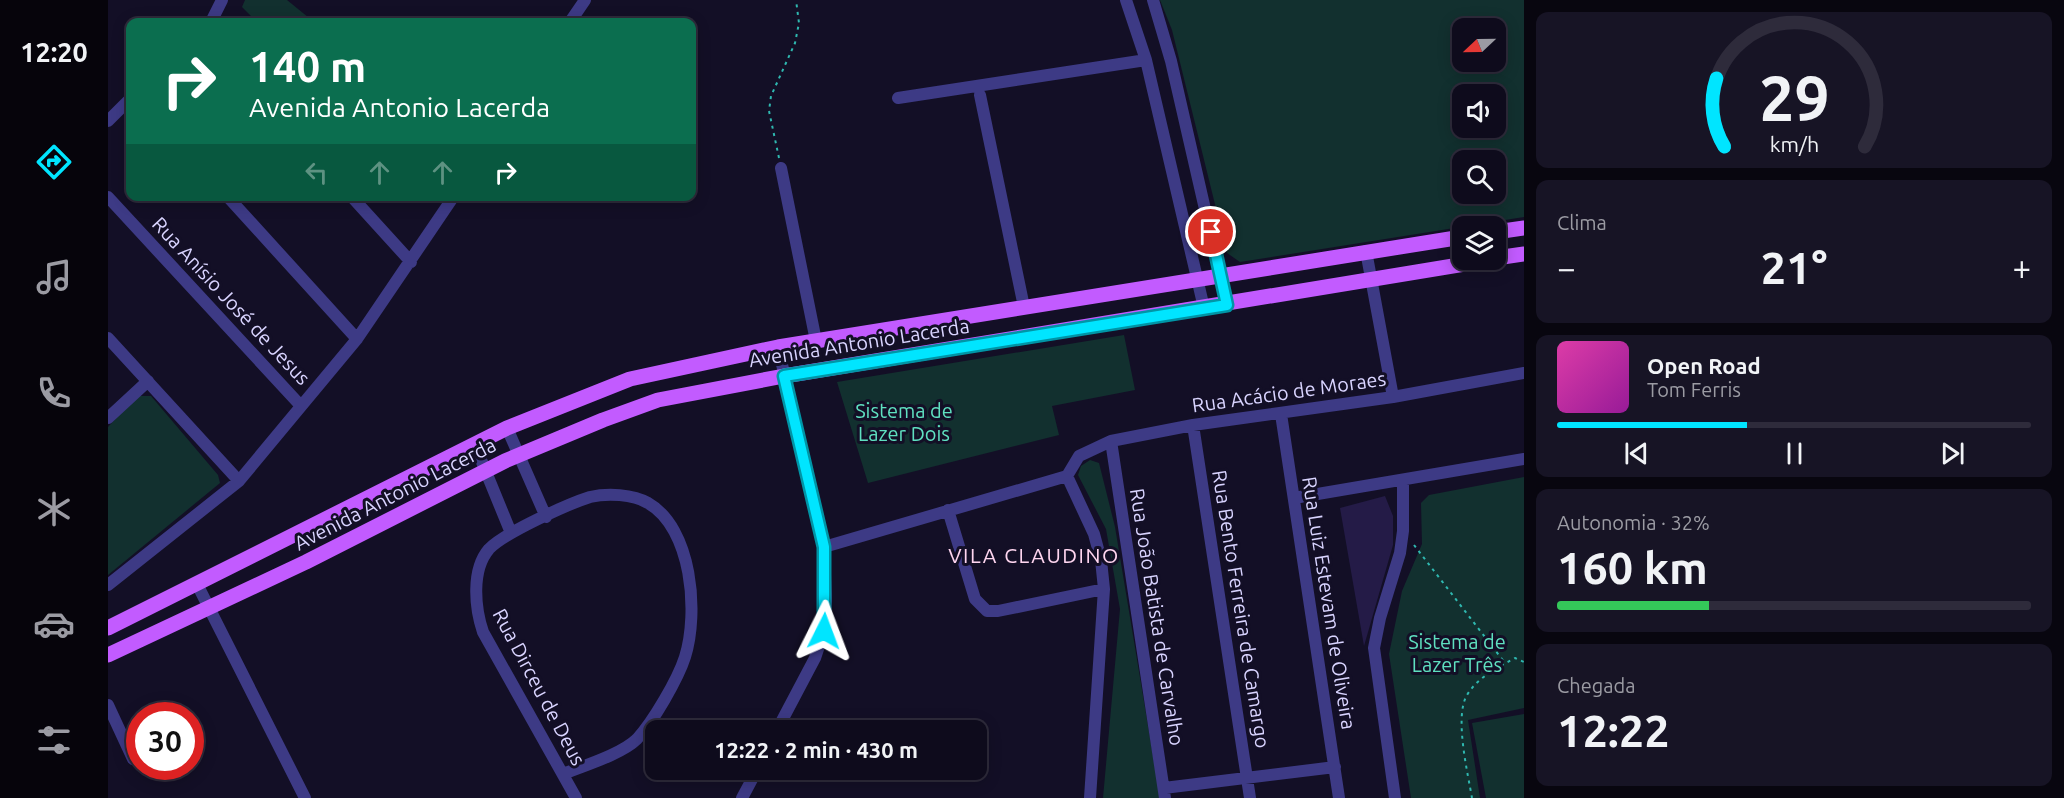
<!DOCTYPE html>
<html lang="pt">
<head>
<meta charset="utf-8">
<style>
  body { margin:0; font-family:Ubuntu,sans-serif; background:#171425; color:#f1f3f6; height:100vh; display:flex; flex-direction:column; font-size:22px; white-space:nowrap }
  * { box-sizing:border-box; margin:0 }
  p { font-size:20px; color:#9b9ba3 }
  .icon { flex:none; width:33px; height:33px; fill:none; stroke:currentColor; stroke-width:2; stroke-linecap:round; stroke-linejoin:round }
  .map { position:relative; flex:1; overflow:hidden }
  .side { display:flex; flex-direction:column; gap:12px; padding:12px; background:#08060f; width:540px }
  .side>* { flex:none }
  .banner { position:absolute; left:18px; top:18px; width:570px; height:183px; border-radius:12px; box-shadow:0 3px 15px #0003,0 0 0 2px #2e2b3b; background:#0b6e4f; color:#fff; overflow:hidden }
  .needle { width:39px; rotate:248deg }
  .controls { position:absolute; left:1344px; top:18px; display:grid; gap:12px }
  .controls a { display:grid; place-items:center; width:54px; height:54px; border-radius:12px; background:#0e0b1c; box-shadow:0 3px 15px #0003,0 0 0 2px #2e2b3b; font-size:30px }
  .speed { position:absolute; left:18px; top:702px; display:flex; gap:12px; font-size:30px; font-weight:700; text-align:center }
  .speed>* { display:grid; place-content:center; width:78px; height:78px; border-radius:50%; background:#0e0b1c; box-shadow:0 3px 15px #0003,0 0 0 2px #2e2b3b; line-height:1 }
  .speed .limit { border:9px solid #d22; background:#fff; color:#111 }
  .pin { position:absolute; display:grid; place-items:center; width:51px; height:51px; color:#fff; margin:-26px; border:3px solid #fff; border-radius:50%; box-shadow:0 2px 6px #0007 }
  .me { position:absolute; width:66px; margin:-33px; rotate:3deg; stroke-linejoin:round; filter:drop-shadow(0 0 4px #0008) }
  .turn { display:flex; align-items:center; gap:21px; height:126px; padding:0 24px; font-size:27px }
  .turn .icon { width:78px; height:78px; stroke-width:2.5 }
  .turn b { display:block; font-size:42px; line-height:51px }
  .lanes { display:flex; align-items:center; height:57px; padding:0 24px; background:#0003; justify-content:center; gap:30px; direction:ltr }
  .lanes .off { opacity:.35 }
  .big { font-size:45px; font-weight:600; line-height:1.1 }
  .side .tile { flex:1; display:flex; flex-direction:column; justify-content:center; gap:9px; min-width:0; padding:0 21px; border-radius:12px; background:#171425 }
  .side .dial { align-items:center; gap:0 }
  .dial svg { height:156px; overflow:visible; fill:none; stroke:#2e2b3b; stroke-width:7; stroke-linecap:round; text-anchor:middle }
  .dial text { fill:#f1f3f6; stroke:none }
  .song { display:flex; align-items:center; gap:18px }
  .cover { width:72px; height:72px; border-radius:9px; background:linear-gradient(135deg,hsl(320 70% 55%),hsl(300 70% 35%)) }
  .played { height:6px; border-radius:3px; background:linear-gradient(90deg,#00e5ff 40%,#2e2b3b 40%) }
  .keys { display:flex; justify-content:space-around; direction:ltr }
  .heat { display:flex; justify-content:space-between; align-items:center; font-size:33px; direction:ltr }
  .charge { height:9px; border-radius:4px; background:linear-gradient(90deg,#34c759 32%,#2e2b3b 0) }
  .trip { position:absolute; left:537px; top:720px; width:342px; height:60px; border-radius:12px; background:#0e0b1c; box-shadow:0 3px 15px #0003,0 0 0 2px #2e2b3b; font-weight:600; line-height:60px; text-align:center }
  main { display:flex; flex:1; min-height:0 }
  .menu { display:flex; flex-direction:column; width:108px; justify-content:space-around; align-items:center; background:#06040b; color:#9b9ba3 }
  .menu .icon { width:42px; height:42px }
  .menu .selected { color:#00e5ff }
  .menu b { font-size:27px; color:#f1f3f6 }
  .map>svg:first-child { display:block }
</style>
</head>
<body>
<main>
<nav class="menu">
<b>12:20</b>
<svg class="icon selected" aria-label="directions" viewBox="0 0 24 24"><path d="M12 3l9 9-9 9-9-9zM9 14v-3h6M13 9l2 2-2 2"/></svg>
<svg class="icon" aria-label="music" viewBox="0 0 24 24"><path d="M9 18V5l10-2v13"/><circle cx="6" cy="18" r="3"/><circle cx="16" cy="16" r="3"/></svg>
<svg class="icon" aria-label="phone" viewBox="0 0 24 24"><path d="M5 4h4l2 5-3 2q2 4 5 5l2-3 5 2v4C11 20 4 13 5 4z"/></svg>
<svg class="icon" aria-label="climate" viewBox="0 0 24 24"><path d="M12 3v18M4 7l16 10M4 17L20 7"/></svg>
<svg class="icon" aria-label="car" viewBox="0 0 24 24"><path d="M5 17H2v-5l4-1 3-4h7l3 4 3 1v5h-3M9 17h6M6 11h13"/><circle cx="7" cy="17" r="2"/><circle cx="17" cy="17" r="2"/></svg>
<svg class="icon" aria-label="filters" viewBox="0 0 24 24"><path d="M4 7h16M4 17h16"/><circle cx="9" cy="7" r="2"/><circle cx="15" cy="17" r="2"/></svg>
</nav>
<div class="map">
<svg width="1416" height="798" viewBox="0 0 1416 798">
  <rect width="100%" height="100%" fill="#130f26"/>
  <path fill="#12302f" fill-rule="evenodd" d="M137,0H179L206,22H149L134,7Z
    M1052,0H1416V217L1132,262L1119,253L1064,30ZM1388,28V62H1354V28ZM1388,94V128H1354V94ZM1388,160V194H1354V160Z
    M1016,335L1027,390L944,406L951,435L760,483L729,382Z
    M29,396H43L110,475L112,483L0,575V427Z
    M982,460L991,463L1007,527L1052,798H995L1012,609L998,529L970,475L973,466Z
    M1416,477V708L1360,720L1372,798H1303L1281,654L1294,591L1314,544L1313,503L1321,495Z
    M1416,714V798H1378L1364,723Z"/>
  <path fill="#241b47" d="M1277,496L1285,516V545L1256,646L1232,508Z"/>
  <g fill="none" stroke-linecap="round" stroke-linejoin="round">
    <path stroke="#2fb8b0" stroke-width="2" stroke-dasharray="3 4.5" stroke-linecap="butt" d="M671,158L661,111L663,96L687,43L691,23L688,0
      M1306,545L1397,663
      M1364,798C1360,774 1346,717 1359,695C1370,677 1389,668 1407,658L1416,662"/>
    <path stroke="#3d3a85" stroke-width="12" d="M1018,0L1038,60L1096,308
      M1045,0L1063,61L1119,305
      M103,22L114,0
      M462,22L477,0
      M872,95L916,307
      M790,98L1038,60
      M0,121L22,99
      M673,168L708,341
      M119,196L249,339
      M243,196L303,262
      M0,197L193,406
      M1258,251L1285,397
      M0,338L131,481
      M1173,414L1231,798
      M0,418L40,381
      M1085,425L1142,798
      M399,428L438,517
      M1003,441L1057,798
      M367,445L403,533
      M1186,498L1416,459
      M840,510L867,599L879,611H890L996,589
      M716,547L959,476
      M89,584L197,798
      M0,585L131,481L249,339L346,196
      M0,705L25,759
      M669,730L707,658L716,631L718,601L716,547L670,347
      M455,774C475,766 514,754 529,739C545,722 570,679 577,657C591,612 584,528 540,503C525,494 499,493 482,497C460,504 396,533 381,549C363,570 367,608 375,632L468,798
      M1056,788L1227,767
      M634,798L649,770
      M982,798L996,589L993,560L986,534L959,476L971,456L1003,441L1085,425L1285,397L1416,373
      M1287,798L1266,648L1272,618L1292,553L1295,531V480"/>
    <path stroke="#c25bff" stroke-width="15" d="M1388,232L1416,228
      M1388,258L1416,254
      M0,628L399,428L522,379L670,347L1354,237
      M0,655L198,562L397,461L495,420L550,400L676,376L1381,260"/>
  </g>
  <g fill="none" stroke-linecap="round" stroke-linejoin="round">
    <defs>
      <path id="route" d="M716,631V547L676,376L1119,305L1103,232"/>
    </defs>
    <use href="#route" stroke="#0095a6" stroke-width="15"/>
    <use href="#route" stroke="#00e5ff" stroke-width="10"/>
  </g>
  <g text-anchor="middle" stroke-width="6" stroke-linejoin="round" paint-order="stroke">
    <g font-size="20" fill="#d9d4ff" stroke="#130f26">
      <text transform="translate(123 301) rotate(47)" y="7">Rua Anísio José de Jesus</text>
      <text transform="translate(751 343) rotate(-9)" y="7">Avenida Antonio Lacerda</text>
      <text transform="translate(1181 392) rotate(-8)" y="7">Rua Acácio de Moraes</text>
      <text transform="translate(287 494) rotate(-27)" y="7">Avenida Antonio Lacerda</text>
      <text transform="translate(1221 603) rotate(81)" y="7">Rua Luiz Estevam de Oliveira</text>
      <text transform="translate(1133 609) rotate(81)" y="7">Rua Bento Ferreira de Camargo</text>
      <text transform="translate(1049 617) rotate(81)" y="7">Rua João Batista de Carvalho</text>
      <text transform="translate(431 687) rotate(62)" y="7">Rua Dirceu de Deus</text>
    </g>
    <g font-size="20" fill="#5fe0c0" stroke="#130f26">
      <text x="796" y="418">Sistema de<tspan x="796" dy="23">Lazer Dois</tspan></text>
      <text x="1349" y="649">Sistema de<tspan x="1349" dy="23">Lazer Três</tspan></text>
    </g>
    <g font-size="21" letter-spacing="1.5" fill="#ffd6f0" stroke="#130f26">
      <text x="926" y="563">VILA CLAUDINO</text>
    </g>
  </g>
</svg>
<div class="controls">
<a><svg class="needle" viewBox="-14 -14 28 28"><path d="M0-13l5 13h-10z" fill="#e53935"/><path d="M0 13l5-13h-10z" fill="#9b9ba3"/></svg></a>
<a><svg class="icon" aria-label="sound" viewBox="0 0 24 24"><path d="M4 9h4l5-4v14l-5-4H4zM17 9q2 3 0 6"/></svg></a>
<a><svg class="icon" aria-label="search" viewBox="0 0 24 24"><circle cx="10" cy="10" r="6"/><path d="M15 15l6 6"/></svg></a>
<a><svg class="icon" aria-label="layers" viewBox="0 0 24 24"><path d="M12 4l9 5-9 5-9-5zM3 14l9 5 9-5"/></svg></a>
</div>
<div class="speed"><div class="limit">30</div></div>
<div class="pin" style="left:1103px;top:232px;background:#d93025"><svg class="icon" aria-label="arrive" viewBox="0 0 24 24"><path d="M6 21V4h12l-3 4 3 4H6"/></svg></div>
<svg class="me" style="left:716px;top:631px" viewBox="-20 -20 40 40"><path d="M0-17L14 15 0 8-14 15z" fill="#00e5ff" stroke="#fff" stroke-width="4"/></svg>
<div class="trip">12:22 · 2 min · 430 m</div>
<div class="banner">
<div class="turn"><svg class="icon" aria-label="right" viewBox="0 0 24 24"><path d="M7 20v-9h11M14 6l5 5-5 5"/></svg><div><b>140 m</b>Avenida Antonio Lacerda</div></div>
<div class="lanes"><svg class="icon off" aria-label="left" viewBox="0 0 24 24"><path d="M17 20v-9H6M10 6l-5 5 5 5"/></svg><svg class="icon off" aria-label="ahead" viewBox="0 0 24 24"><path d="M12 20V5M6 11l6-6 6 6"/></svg><svg class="icon off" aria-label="ahead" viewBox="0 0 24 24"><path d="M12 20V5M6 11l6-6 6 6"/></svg><svg class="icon" aria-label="right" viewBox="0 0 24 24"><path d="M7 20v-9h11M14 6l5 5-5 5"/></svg></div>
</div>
</div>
<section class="side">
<div class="tile dial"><svg viewBox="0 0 100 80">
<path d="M14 69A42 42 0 1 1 86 69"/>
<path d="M14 69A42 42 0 0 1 10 34" stroke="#00e5ff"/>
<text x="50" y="56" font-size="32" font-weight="700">29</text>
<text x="50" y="72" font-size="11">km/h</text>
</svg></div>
<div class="tile"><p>Clima</p>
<div class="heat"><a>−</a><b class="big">21°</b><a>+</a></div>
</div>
<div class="tile">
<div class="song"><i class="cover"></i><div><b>Open Road</b><p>Tom Ferris</p></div></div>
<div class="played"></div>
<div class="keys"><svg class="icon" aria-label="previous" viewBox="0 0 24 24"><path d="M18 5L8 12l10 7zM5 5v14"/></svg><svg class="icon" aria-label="pause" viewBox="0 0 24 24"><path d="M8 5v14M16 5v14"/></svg><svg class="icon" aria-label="next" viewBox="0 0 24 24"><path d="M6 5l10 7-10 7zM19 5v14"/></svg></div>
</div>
<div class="tile"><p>Autonomia · 32%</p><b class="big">160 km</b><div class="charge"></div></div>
<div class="tile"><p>Chegada</p><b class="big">12:22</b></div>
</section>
</main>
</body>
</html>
